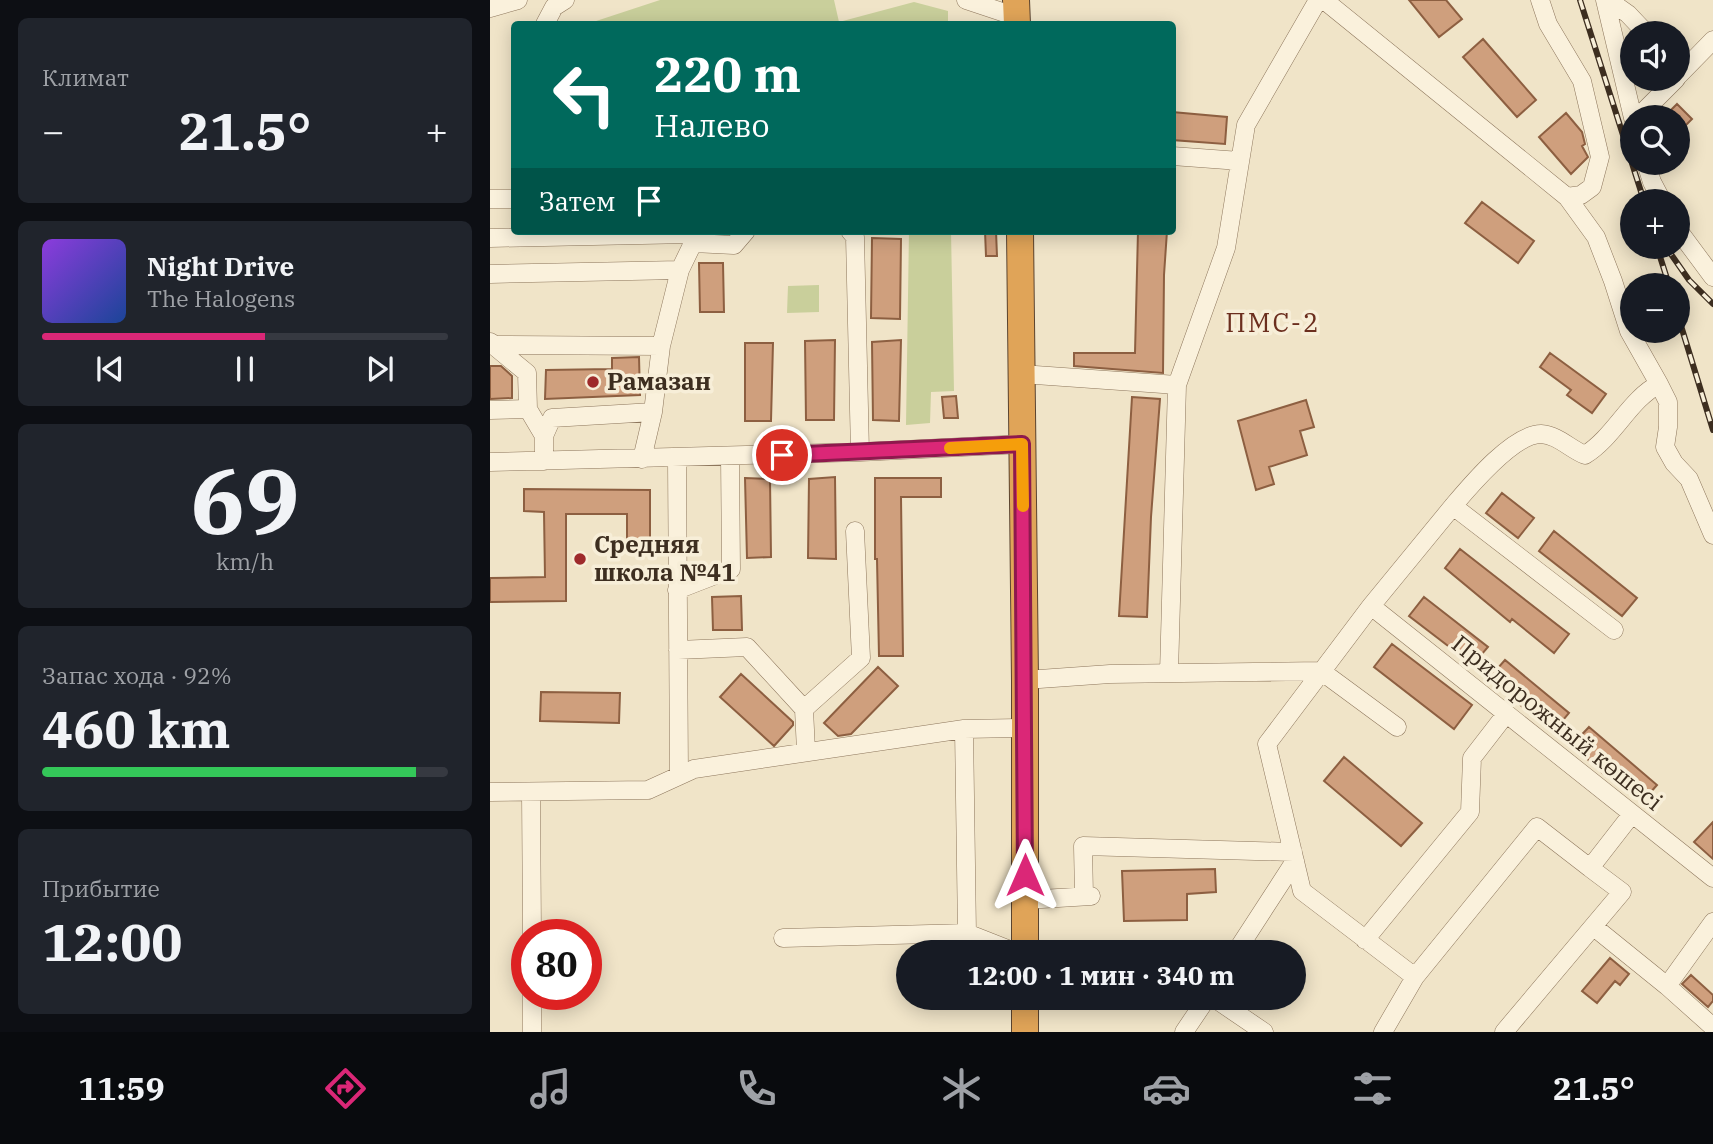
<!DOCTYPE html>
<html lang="ru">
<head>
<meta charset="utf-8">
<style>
  body { margin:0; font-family:"IBM Plex Serif",serif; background:#20242c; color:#f1f3f6; height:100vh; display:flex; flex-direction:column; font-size:26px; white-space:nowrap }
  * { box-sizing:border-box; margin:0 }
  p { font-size:23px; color:#9ea1a6 }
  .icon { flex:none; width:38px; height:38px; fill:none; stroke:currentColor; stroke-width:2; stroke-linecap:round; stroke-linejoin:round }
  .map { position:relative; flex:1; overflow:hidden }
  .side { display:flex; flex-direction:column; gap:18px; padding:18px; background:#0d0f14; width:490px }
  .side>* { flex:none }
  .banner { position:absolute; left:21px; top:21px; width:665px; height:214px; border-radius:7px; box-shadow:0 4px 18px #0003; background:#00695c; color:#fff; overflow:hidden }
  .tools { position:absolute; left:1130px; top:21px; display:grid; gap:14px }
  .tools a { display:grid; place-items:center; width:70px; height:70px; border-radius:50%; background:#171b24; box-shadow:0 4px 18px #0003; font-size:35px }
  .speed { position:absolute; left:21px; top:919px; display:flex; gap:14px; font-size:35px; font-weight:700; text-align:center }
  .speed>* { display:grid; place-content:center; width:91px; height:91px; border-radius:50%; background:#171b24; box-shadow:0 4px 18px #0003; line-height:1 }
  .speed .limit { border:10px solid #d22; background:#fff; color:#111 }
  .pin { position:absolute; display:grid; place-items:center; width:60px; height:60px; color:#fff; margin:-30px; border:4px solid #fff; border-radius:50%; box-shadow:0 2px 7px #0007 }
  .me { position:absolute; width:77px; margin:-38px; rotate:0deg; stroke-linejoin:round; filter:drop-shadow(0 0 5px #0008) }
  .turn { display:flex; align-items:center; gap:24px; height:147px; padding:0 28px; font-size:32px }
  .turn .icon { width:91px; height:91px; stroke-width:2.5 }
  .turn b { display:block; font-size:49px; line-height:60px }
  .then { display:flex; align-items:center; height:66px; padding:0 28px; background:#0003; gap:14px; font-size:26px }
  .big { font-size:52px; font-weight:700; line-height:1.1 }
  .side .tile { flex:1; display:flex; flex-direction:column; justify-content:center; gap:10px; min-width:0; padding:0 24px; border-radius:10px; background:#20242c }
  .side .dial { align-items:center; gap:0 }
  .dial b { font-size:91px; line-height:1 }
  .song { display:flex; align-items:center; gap:21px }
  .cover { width:84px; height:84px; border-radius:10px; background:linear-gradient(135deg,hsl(270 70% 55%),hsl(220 70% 35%)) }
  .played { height:7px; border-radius:4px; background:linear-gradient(90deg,#db2777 55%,#363941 55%) }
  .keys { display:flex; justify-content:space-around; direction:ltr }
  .heat { display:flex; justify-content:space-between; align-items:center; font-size:38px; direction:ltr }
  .charge { height:10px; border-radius:5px; background:linear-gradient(90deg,#34c759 92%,#363941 0) }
  .trip { position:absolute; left:406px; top:940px; width:410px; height:70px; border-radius:35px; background:#171b24; box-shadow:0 4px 18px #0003; font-weight:700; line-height:70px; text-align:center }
  .tabs { display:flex; height:112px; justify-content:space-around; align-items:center; background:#090b0e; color:#9ea1a6 }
  .tabs .icon { width:49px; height:49px }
  .tabs .on { color:#db2777 }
  .tabs b { font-size:32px; color:#f1f3f6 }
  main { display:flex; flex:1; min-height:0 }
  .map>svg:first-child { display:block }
</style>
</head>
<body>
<main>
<section class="side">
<div class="tile"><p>Климат</p>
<div class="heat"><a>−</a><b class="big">21.5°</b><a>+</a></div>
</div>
<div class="tile">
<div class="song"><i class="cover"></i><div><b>Night Drive</b><p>The Halogens</p></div></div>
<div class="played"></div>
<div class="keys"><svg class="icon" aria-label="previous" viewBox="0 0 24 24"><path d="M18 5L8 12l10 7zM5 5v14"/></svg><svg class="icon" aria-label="pause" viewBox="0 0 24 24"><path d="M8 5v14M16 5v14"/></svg><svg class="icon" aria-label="next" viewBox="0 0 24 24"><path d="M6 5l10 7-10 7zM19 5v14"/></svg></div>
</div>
<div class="tile dial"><b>69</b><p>km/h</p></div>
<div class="tile"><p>Запас хода · 92%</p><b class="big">460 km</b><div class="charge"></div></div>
<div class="tile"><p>Прибытие</p><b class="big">12:00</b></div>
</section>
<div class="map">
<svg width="1223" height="1032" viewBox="0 0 1223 1032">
  <rect width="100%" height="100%" fill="#f0e4c8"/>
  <path fill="#c9cf9b" d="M170,0H344L349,22L424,2L458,11V24H97Z
    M419,231H461L464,391L441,392L440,423L416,425Z
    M329,285V312L297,313L298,286Z"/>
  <path fill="#cf9f7d" stroke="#8d5f41" stroke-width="2" d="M919,0H956L972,19L949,37Z
    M993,39L1046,100L1027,117L973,57Z
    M1187,104L1202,119L1188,133V117H1174Z
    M682,112L737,117L735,144L682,140Z
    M1076,113L1092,132L1095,144L1092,146L1098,157L1081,174L1049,137Z
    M992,202L1044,241L1028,263L975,223Z
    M495,231H506L507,256H496Z
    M648,231H677L674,275L673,373L584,366V353H645Z
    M382,238L411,239L410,319L381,318Z
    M209,263H233L234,312H210Z
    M345,340L344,420H316L315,341Z
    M411,340L409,421L383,420L382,342Z
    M255,343H283L281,421H255Z
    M1060,353L1116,394L1102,413L1077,395L1081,390L1050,367Z
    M149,357L150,395L55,399L56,370L122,369V358Z
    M0,366H11L22,376V398L0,399Z
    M466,396L468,418H454L452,397Z
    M642,397L670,399L661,517L657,617L629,616Z
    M816,400L824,427L810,431L817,455L779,467L784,484L766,490L748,421Z
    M345,477L346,559L318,558L319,479Z
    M255,478L280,479L281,557L257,558Z
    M385,478H451V497H411L413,656H389L387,559H385Z
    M34,489L160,490V550L137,551V514H76V601L0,602V578L55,577L54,512L34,511Z
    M1012,493L1044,518L1028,538L996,513Z
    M1064,531L1147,598L1132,616L1049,551Z
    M970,549L1079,634L1064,653L1022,619L1020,622L955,568Z
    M251,596L252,630H223L222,597Z
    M934,597L998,647L991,655L1008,668L1015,660L1079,713L1063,732L999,679L1000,678L919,616Z
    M902,644L982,705L964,729L884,667Z
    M388,667L408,686L361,734L348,736L334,723Z
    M251,674L303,722V725L284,746L230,697Z
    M51,692L130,693L129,723L50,721Z
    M1099,727L1167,785L1152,802L1118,774L1116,776L1082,745Z
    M854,757L932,823L911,846L834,781Z
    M1223,822V859L1204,842Z
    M725,869L726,892L697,894V920L634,921L632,871Z
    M1120,958L1139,974L1130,985L1125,981L1107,1003L1092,991Z
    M1201,975L1223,995V1001L1218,1007L1192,984Z"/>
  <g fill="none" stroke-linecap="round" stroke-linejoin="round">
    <defs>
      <path id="minor" d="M476,0L527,17
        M834,0L1077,197L1106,237L1123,281L1139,331L1169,384C1139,400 1125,436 1095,455C1080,449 1068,435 1051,434C1023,434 980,486 963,506
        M1050,0L1058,24L1092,81L1110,157L1102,187L1091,195L1077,197
        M1115,0L1143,118
        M1118,0L1138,14L1156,33
        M0,8L28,0
        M55,24L64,7L75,0
        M1188,76L1223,40
        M1148,117L1186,79
        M682,156L750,161
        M1156,163L1162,182L1172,201
        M0,199H24
        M1188,230L1223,277
        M360,231L365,237L370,452
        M0,238L200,234
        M0,274L190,270
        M0,342L5,345L171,346
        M3,345L37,373L38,409L54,436
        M531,374L687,385
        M1169,384L1178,402V427L1175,447L1184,463L1199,479L1223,535
        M0,410L38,409
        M187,458L189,775
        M152,459L163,412L171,346L190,270L203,243L244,245L256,231
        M54,461V436L62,418L163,412
        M0,462L370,452L532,444
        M187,590L241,569L240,456
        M881,606L1223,878
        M188,650L257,647L314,709
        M679,673L687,385L736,248L756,125L828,0
        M535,680L620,674L831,671L907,727
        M316,751L314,709L371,658L365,531
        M0,792L158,790L204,769L474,729L535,728
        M41,792L42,934
        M594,896L593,846L803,852
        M535,900L601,896
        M1223,922L1177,986L1223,1027
        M1104,927L1177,986
        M477,933L525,952
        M293,938L477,933L474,729
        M875,940L980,812L982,758L1016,714
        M746,952L805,861
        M925,977L812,891L777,744L881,606L963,506L1124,630
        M42,994V1032
        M724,998L774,1032
        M694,1032L717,998
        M893,1032L925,977L1047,827L1100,868
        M1014,1032L1132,892L1100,868L1142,814"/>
      <path id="highway" d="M526,0L527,24
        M530,231L535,680V952
        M535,1032V998"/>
    </defs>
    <use href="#minor" stroke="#8d765c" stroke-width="19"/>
    <use href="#highway" stroke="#5b4430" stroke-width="28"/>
    <use href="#minor" stroke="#faf1dc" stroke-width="18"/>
    <use href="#highway" stroke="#e0a458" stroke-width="26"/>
    <defs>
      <path id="rail" d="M1090,0L1154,201
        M1167,247L1179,285
        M1176,247L1199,280L1223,304
        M1188,316L1223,430"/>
    </defs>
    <use href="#rail" stroke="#3d2e20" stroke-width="6"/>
    <use href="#rail" stroke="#f7eed8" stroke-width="3.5" stroke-dasharray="10" stroke-linecap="butt"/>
  </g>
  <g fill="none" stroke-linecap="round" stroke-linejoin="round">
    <defs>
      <path id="route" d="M292,455L532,444L535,875"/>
    </defs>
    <use href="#route" stroke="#8e194d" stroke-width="18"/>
    <use href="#route" stroke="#db2777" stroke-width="12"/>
    <path stroke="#f59e0b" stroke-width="12" d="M460,448L532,444L533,506"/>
  </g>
  <g fill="#9e2a2b" stroke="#f7eed8" stroke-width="2.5">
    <circle cx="103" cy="382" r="7"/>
    <circle cx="90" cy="559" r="7"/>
  </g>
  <g text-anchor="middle" stroke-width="7" stroke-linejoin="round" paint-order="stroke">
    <g font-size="24" font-weight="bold" fill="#3d2e20" stroke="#f7eed8" text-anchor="start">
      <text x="117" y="390">Рамазан</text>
      <text x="104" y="553">Средняя<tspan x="104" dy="28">школа №41</tspan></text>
    </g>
    <g font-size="24" fill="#3d2e20" stroke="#f7eed8">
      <text transform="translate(1067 723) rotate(39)" y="8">Придорожный көшесі</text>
    </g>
    <g font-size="26" letter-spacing="2" fill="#6b2e1e" stroke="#f7eed8">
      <text x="783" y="332">ПМС-2</text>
    </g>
  </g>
</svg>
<div class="tools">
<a><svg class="icon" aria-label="sound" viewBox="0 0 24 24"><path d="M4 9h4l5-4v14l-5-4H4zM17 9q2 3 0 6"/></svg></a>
<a><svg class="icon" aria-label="search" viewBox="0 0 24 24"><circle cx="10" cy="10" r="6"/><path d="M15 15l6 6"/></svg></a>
<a>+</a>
<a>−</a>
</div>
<div class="speed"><div class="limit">80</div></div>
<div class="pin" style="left:292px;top:455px;background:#d93025"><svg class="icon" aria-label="arrive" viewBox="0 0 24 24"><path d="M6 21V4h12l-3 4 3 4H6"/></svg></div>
<svg class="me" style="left:535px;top:875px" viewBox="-20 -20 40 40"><path d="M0-17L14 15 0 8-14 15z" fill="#db2777" stroke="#fff" stroke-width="4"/></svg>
<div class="trip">12:00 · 1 мин · 340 m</div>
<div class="banner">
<div class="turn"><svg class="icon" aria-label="left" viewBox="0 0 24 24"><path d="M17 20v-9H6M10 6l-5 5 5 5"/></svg><div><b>220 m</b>Налево</div></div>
<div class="then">Затем<svg class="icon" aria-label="arrive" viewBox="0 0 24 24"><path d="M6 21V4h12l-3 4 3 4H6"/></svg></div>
</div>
</div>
</main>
<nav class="tabs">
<b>11:59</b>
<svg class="icon on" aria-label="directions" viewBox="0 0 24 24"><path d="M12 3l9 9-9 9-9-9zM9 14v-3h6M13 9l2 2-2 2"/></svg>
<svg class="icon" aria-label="music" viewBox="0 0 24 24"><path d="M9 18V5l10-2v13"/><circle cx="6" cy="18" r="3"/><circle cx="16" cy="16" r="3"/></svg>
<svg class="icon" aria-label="phone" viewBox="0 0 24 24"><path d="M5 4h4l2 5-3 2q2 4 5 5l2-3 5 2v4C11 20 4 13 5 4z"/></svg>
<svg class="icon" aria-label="climate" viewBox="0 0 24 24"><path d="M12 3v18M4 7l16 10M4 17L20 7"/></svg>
<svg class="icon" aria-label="car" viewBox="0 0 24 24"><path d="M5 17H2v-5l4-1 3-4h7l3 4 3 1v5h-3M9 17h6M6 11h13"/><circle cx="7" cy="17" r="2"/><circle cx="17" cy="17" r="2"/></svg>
<svg class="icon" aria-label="filters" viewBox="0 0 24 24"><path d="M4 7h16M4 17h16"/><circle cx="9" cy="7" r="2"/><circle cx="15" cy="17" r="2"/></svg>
<b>21.5°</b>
</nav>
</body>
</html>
